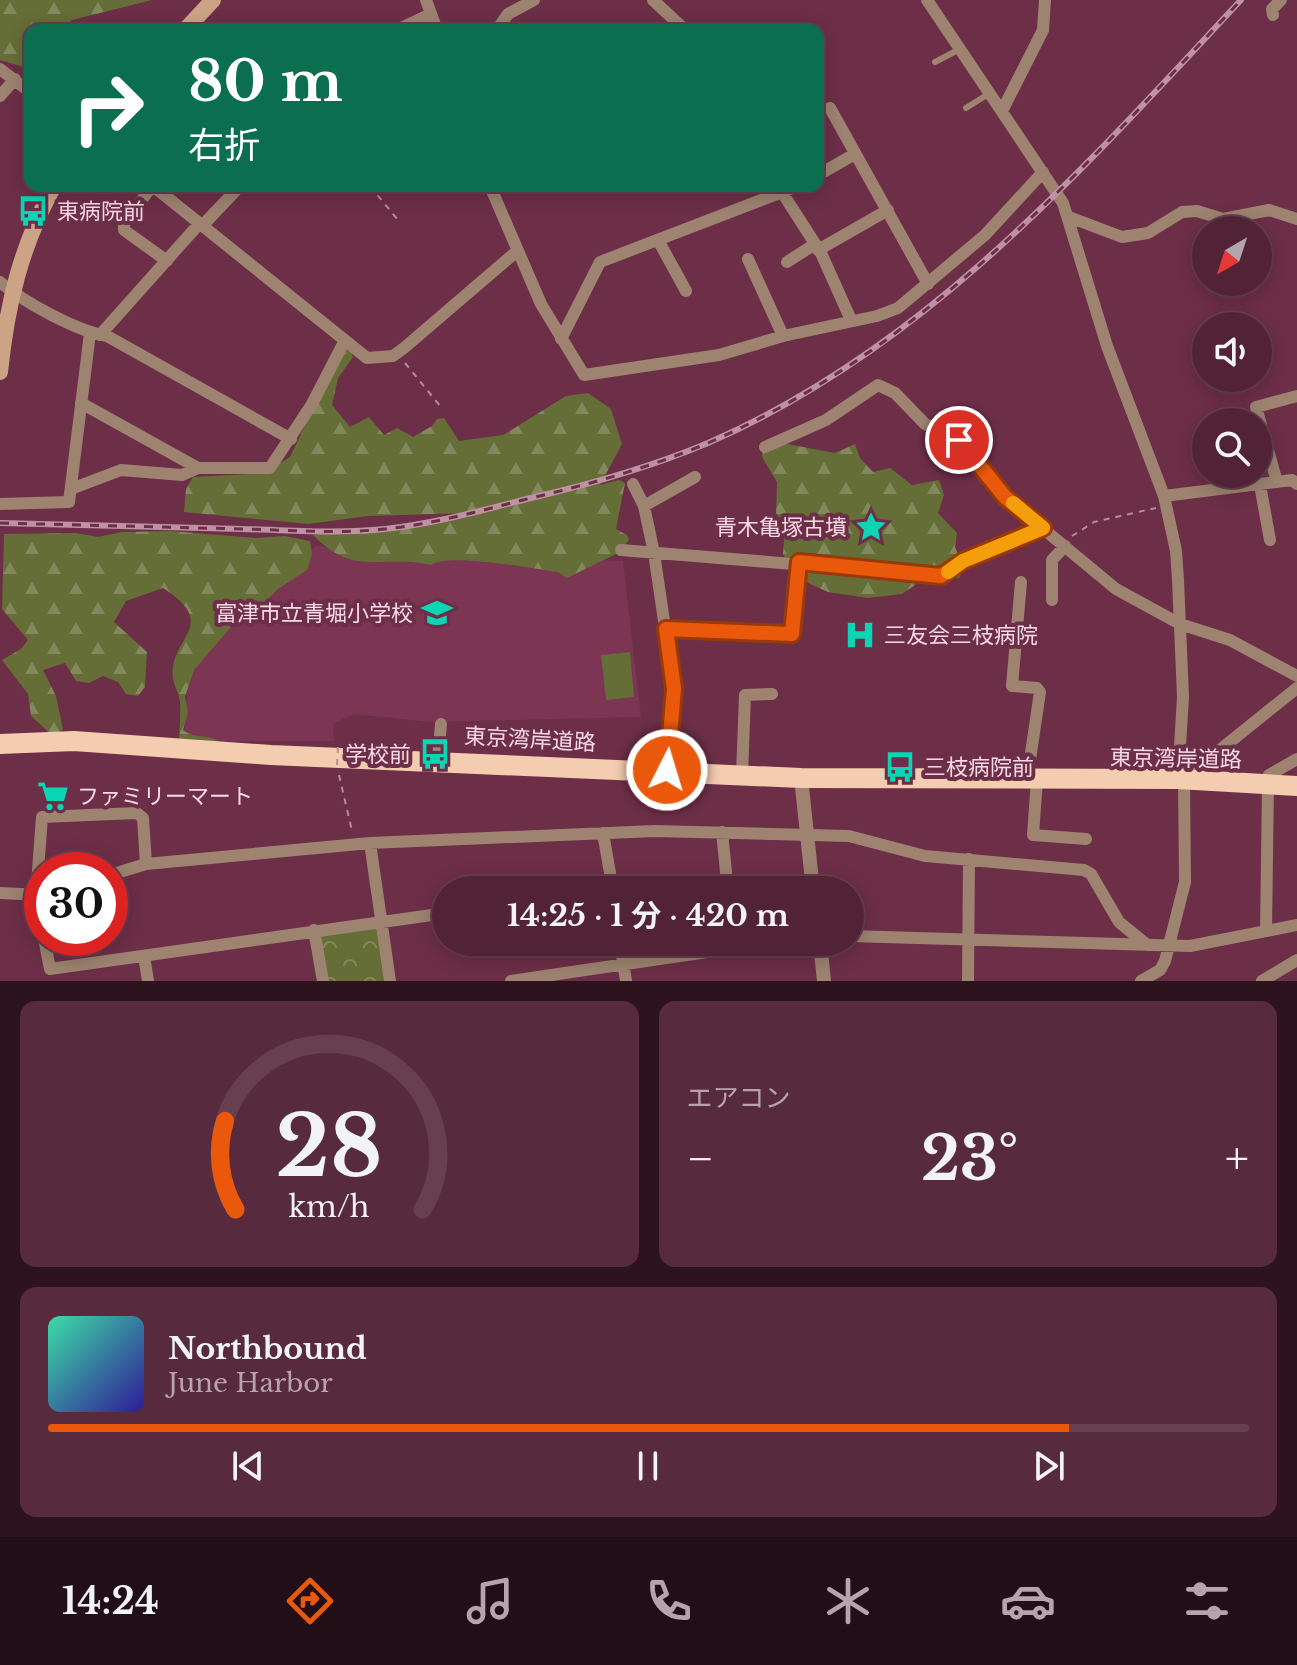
<!DOCTYPE html>
<html lang="ja">
<head>
<meta charset="utf-8">
<style>
  body { margin:0; font-family:"Libre Baskerville","Noto Sans JP",serif; background:#582a3e; color:#f1f3f6; height:100vh; display:flex; flex-direction:column; font-size:30px; white-space:nowrap }
  * { box-sizing:border-box; margin:0 }
  p { font-size:26px; color:#b5a4ad }
  .icon { flex:none; width:44px; height:44px; fill:none; stroke:currentColor; stroke-width:2; stroke-linecap:round; stroke-linejoin:round }
  .map { position:relative; height:981px; overflow:hidden }
  .drawer { display:flex; flex-direction:column; gap:20px; padding:20px; background:#2d131e; flex:1 }
  .drawer>* { flex:none }
  .top-card { position:absolute; left:24px; top:24px; width:800px; height:168px; border-radius:16px; box-shadow:0 4px 20px #0003,0 0 0 2px #683f51; background:#0b6e4f; color:#fff; overflow:hidden }
  .needle { width:52px; rotate:219deg }
  .fabs { position:absolute; left:1192px; top:216px; display:grid; gap:16px }
  .fabs a { display:grid; place-items:center; width:80px; height:80px; border-radius:50%; background:#522236; box-shadow:0 4px 20px #0003,0 0 0 2px #683f51; font-size:40px }
  .speed { position:absolute; left:24px; top:852px; display:flex; gap:16px; font-size:40px; font-weight:700; text-align:center }
  .speed>* { display:grid; place-content:center; width:104px; height:104px; border-radius:50%; background:#522236; box-shadow:0 4px 20px #0003,0 0 0 2px #683f51; line-height:1 }
  .speed .limit { border:12px solid #d22; background:#fff; color:#111 }
  .pin { position:absolute; display:grid; place-items:center; width:68px; height:68px; color:#fff; margin:-34px; border:4px solid #fff; border-radius:50%; box-shadow:0 2px 8px #0007 }
  .me { position:absolute; width:88px; margin:-44px; rotate:5deg; stroke-linejoin:round; filter:drop-shadow(0 0 6px #0008) }
  .turn { display:flex; align-items:center; gap:28px; height:168px; padding:0 32px; font-size:36px }
  .turn .icon { width:104px; height:104px; stroke-width:2.5 }
  .turn b { display:block; font-size:56px; line-height:68px }
  .big { font-size:60px; font-weight:700; line-height:1.1 }
  .drawer .widget { flex:1; display:flex; flex-direction:column; justify-content:center; gap:12px; min-width:0; padding:0 28px; border-radius:16px; background:#582a3e }
  .drawer .dial { align-items:center; gap:0 }
  .dial svg { height:208px; overflow:visible; fill:none; stroke:#683f51; stroke-width:7; stroke-linecap:round; text-anchor:middle }
  .dial text { fill:#f1f3f6; stroke:none }
  .song { display:flex; align-items:center; gap:24px }
  .cover { width:96px; height:96px; border-radius:12px; background:linear-gradient(135deg,hsl(160 70% 55%),hsl(250 70% 35%)) }
  .played { height:8px; border-radius:4px; background:linear-gradient(90deg,#ea580c 85%,#683f51 85%) }
  .keys { display:flex; justify-content:space-around; direction:ltr }
  .heat { display:flex; justify-content:space-between; align-items:center; font-size:44px; direction:ltr }
  .drawer .tiles { flex:1; display:grid; gap:20px; grid-template-columns:1fr 1fr }
  .widget:last-child { grid-column:span 2 }
  .trip { position:absolute; left:432px; top:876px; width:432px; height:80px; border-radius:40px; background:#522236; box-shadow:0 4px 20px #0003,0 0 0 2px #683f51; font-weight:700; line-height:80px; text-align:center }
  .tabs { display:flex; height:128px; justify-content:space-around; align-items:center; background:#210e16; color:#b5a4ad }
  .tabs .icon { width:56px; height:56px }
  .tabs .active { color:#ea580c }
  .tabs b { font-size:36px; color:#f1f3f6 }
  .map>svg:first-child { display:block }
</style>
</head>
<body>
<div class="map">
<svg width="1297" height="981" viewBox="0 0 1297 981">
  <defs>
    <pattern id="forest-firs" width="22" height="20" patternUnits="userSpaceOnUse" patternTransform="scale(2)"><rect width="22" height="20" fill="#656e37"/><path d="M5 1l3.5 6h-7zM16 11l3.5 6h-7z" fill="#84895d"/></pattern>
    <pattern id="park-crowns" width="20" height="18" patternUnits="userSpaceOnUse" patternTransform="scale(2)"><rect width="20" height="18" fill="#656e37"/><path d="M2 6a3 3 0 1 1 6 0M12 15a3 3 0 1 1 6 0" fill="none" stroke="#84895d"/></pattern>
  </defs>
  <rect width="100%" height="100%" fill="#6d2e48"/>
  <path fill="#7c3552" d="M316,546L623,561L641,717L430,722L354,714L333,724L334,741H184L189,666Z"/>
  <path fill="url(#forest-firs)" d="M0,0H152L72,20L63,30H30V69L0,60Z
    M341,350L351,351L353,357L338,378L332,405L350,427L369,417L384,435L397,428L413,437L432,426L437,419L444,418L459,441L503,435L566,396L588,393L611,409L622,444L600,485L619,480L625,483L616,529L627,535L629,540L618,553L567,578L558,572C533,569 448,552 431,565C381,553 356,579 313,535L442,522L467,513L368,516L308,524L184,512L186,489L193,477L250,474L271,469L290,457Z
    M777,442L835,453L855,444L860,458L873,472L890,468L912,485L939,480L944,495L938,513L957,533L955,547L964,568L959,578L921,581L902,594L868,598L828,592L795,577L783,554L785,528L776,513L777,482L762,457L763,446Z
    M170,531L256,538L285,536L310,541L312,554L307,570L278,589L250,617L230,628L194,670L185,697L188,712L183,730C195,740 210,733 220,743L179,745C179,731 181,716 180,702C179,693 174,686 173,678C168,637 222,626 163,588L126,601L114,622L147,652L145,687L138,696L126,694L118,682L103,676L89,683L76,681L65,663L43,670L56,696L63,729L54,737L31,716L28,694L2,660L21,649L28,640L2,609L4,534L76,533L98,537L122,532Z"/>
  <path fill="url(#park-crowns)" d="M374,926L379,931L385,981H328L319,938L323,934Z"/>
  <path fill="#656e37" d="M630,652L634,697L606,700L601,655Z"/>
  <g fill="none" stroke-linecap="round" stroke-linejoin="round">
    <path stroke="#b88a9b" stroke-width="2" stroke-dasharray="6 6" stroke-linecap="butt" d="M370,186L398,220
      M405,363L441,407
      M1072,536L1094,522L1156,508
      M339,775L352,831"/>
    <path stroke="#9d8370" stroke-width="6" d="M935,62L960,49
      M966,108L990,93"/>
    <path stroke="#9d8370" stroke-width="12" d="M426,0L437,30
      M653,0L685,30
      M927,0L1063,203L1107,346L1164,496L1176,551L1178,580L1183,697L1178,779
      M1273,15L1272,9L1281,0
      M397,30L431,14
      M497,30L508,14L534,0
      M590,30H593
      M0,69L30,92
      M0,96L15,79
      M830,108L928,284
      M1002,111L1043,30L1045,0
      M818,175L855,154
      M152,186L124,224V230L167,261
      M153,186L367,358L393,356L404,348L516,252
      M490,186L541,304L584,375L719,355L783,336L877,316L898,308L985,235L1043,172
      M778,186L821,253L851,320
      M1069,217L1122,237L1148,233L1182,212L1197,211L1223,219L1269,210L1297,219
      M202,226L240,186
      M658,240L686,291
      M818,250L888,210
      M748,259L783,336
      M787,262L815,244
      M0,282C24,302 76,331 107,336L291,439
      M100,335L199,224
      M561,339L600,262L798,186
      M81,403L198,468H270L312,404L344,342
      M765,447L826,420L878,385L895,393L925,424L959,440L1005,497L1116,589L1180,624L1230,640L1297,676
      M1277,482L1256,407L1297,396
      M633,484L644,506L654,553L674,689L667,770
      M1260,485L1270,540
      M71,489L121,470L182,475L198,468
      M1164,496L1292,480L1297,484
      M0,504L69,502L90,333
      M644,506L695,477
      M621,550L941,576L963,561L1043,528
      M1021,582L1012,686L1037,688L1040,692L1027,780
      M1052,600V560L1065,546
      M666,629L792,634L799,562
      M438,759L441,724
      M742,775L745,695L772,694
      M1191,779L1216,753L1297,688
      M1037,780L1033,835L1086,839
      M1264,784L1269,775L1297,759
      M603,833L613,890
      M370,843L390,981
      M110,875L146,864L370,843L655,831L849,836L925,856L1084,870L1091,874L1119,922L1147,945
      M684,890L724,886L727,882L722,832
      M0,893L42,895
      M42,926L36,897L42,817L137,813L143,818L146,864
      M314,930L323,981
      M1266,931L1268,784
      M850,936L1190,946L1297,925
      M44,938L50,969L446,913
      M620,942L626,981
      M144,956L148,981
      M511,981L775,942
      M968,981L969,859
      M1141,981L1160,970L1165,961L1185,882L1184,779
      M1262,981L1297,960"/>
    <path stroke="#9d8370" stroke-width="14" d="M801,778L813,890
      M820,942L824,981"/>
    <path stroke="#cda386" stroke-width="16" d="M185,30L213,0
      M0,372C7,304 21,246 54,186"/>
    <path stroke="#f4ccb0" stroke-width="20" d="M0,744L74,741L271,755L801,778L1178,779L1297,786"/>
    <defs>
      <path id="rail" d="M0,523C81,525 162,527 242,529C290,530 338,534 385,529C434,524 483,510 531,498C591,484 651,467 708,443C926,348 1082,170 1241,0"/>
    </defs>
    <use href="#rail" stroke="#bf92a3" stroke-width="6"/>
    <use href="#rail" stroke="#6d2e48" stroke-width="3" stroke-dasharray="9" stroke-linecap="butt"/>
    <path stroke="#b88a9b" stroke-width="2" stroke-dasharray="6 6" stroke-linecap="butt" d="M337,765L338,746"/>
  </g>
  <g fill="none" stroke-linecap="round" stroke-linejoin="round">
    <defs>
      <path id="route" d="M667,770L674,689L666,629L792,634L799,562L941,576L963,561L1043,528L1005,497L959,440"/>
    </defs>
    <use href="#route" stroke="#983908" stroke-width="20"/>
    <use href="#route" stroke="#ea580c" stroke-width="14"/>
    <path stroke="#f59e0b" stroke-width="14" d="M948,572L963,561L1043,528L1013,503"/>
  </g>
  <defs>
    <symbol id="bus-bare" viewBox="-9 -9 18 18"><path d="M-5-6H5V4H4V6H2V4H-2V6H-4V4H-5ZM-3.5-4V0h7V-4ZM-3.5 1.2v1.5H-2V1.2ZM2 1.2v1.5H3.5V1.2Z" fill="#0bd5b5" stroke="#6d2e48" stroke-width="2.5" paint-order="stroke"/></symbol>
    <symbol id="sight-bare" viewBox="-9 -9 18 18"><path d="M0-6L1.8-2.2L6-1.7L2.9 1.2L3.7 5.4L0 3.3L-3.7 5.4L-2.9 1.2L-6-1.7L-1.8-2.2Z" fill="#0bd5b5" stroke="#6d2e48" stroke-width="2.5" paint-order="stroke"/></symbol>
    <symbol id="school-bare" viewBox="-9 -9 18 18"><path d="M0-5L7-2L0 1L-7-2ZM-4 1L0 2.5L4 1V4Q0 6-4 4Z" fill="#0bd5b5" stroke="#6d2e48" stroke-width="2.5" paint-order="stroke"/></symbol>
    <symbol id="hospital-bare" viewBox="-9 -9 18 18"><path d="M-5-5h3v3.5h4V-5h3V5h-3V1.5h-4V5h-3Z" fill="#0bd5b5" stroke="#6d2e48" stroke-width="2.5" paint-order="stroke"/></symbol>
    <symbol id="supermarket-bare" viewBox="-9 -9 18 18"><path d="M-6-5.5h2.5l.6 2H6L4.5 2H-2.5L-4.4-4H-6ZM-1.5 3.2a1.3 1.3 0 1 0 .1 0ZM3 3.2a1.3 1.3 0 1 0 .1 0Z" fill="#0bd5b5" stroke="#6d2e48" stroke-width="2.5" paint-order="stroke"/></symbol>
  </defs>
  <g fill-rule="evenodd">
    <use href="#bus-bare" x="11" y="189" width="44" height="44"/>
    <use href="#sight-bare" x="849" y="505" width="44" height="44"/>
    <use href="#school-bare" x="415" y="591" width="44" height="44"/>
    <use href="#hospital-bare" x="838" y="613" width="44" height="44"/>
    <use href="#bus-bare" x="413" y="732" width="44" height="44"/>
    <use href="#bus-bare" x="878" y="745" width="44" height="44"/>
    <use href="#supermarket-bare" x="31" y="774" width="44" height="44"/>
  </g>
  <g text-anchor="middle" stroke-width="8" stroke-linejoin="round" paint-order="stroke">
    <g font-size="22" fill="#fadae4" stroke="#6d2e48" text-anchor="start">
      <text x="57" y="219">東病院前</text>
      <text x="847" y="535" text-anchor="end">青木亀塚古墳</text>
      <text x="413" y="621" text-anchor="end">富津市立青堀小学校</text>
      <text x="884" y="643">三友会三枝病院</text>
      <text x="411" y="762" text-anchor="end">学校前</text>
      <text x="924" y="775">三枝病院前</text>
      <text x="77" y="804">ファミリーマート</text>
    </g>
    <g font-size="22" fill="#fadae4" stroke="#6d2e48">
      <text transform="translate(530 739) rotate(3)" y="8">東京湾岸道路</text>
      <text transform="translate(1176 758) rotate(1)" y="8">東京湾岸道路</text>
    </g>
  </g>
</svg>
<div class="fabs">
<a><svg class="needle" viewBox="-14 -14 28 28"><path d="M0-13l5 13h-10z" fill="#e53935"/><path d="M0 13l5-13h-10z" fill="#b5a4ad"/></svg></a>
<a><svg class="icon" aria-label="sound" viewBox="0 0 24 24"><path d="M4 9h4l5-4v14l-5-4H4zM17 9q2 3 0 6"/></svg></a>
<a><svg class="icon" aria-label="search" viewBox="0 0 24 24"><circle cx="10" cy="10" r="6"/><path d="M15 15l6 6"/></svg></a>
</div>
<div class="speed"><div class="limit">30</div></div>
<div class="pin" style="left:959px;top:440px;background:#d93025"><svg class="icon" aria-label="arrive" viewBox="0 0 24 24"><path d="M6 21V4h12l-3 4 3 4H6"/></svg></div>
<svg class="me" style="left:667px;top:770px" viewBox="-20 -20 40 40"><circle r="17" fill="#ea580c" stroke="#fff" stroke-width="3"/><path d="M0-11L8 9 0 5-8 9z" fill="#fff"/></svg>
<div class="trip">14:25 · 1 分 · 420 m</div>
<div class="top-card">
<div class="turn"><svg class="icon" aria-label="right" viewBox="0 0 24 24"><path d="M7 20v-9h11M14 6l5 5-5 5"/></svg><div><b>80 m</b>右折</div></div>
</div>
</div>
<section class="drawer">
<div class="tiles">
<div class="widget dial"><svg viewBox="0 0 100 80">
<path d="M14 69A42 42 0 1 1 86 69"/>
<path d="M14 69A42 42 0 0 1 10 35" stroke="#ea580c"/>
<text x="50" y="56" font-size="32" font-weight="700">28</text>
<text x="50" y="72" font-size="11">km/h</text>
</svg></div>
<div class="widget"><p>エアコン</p>
<div class="heat"><a>−</a><b class="big">23°</b><a>+</a></div>
</div>
<div class="widget">
<div class="song"><i class="cover"></i><div><b>Northbound</b><p>June Harbor</p></div></div>
<div class="played"></div>
<div class="keys"><svg class="icon" aria-label="previous" viewBox="0 0 24 24"><path d="M18 5L8 12l10 7zM5 5v14"/></svg><svg class="icon" aria-label="pause" viewBox="0 0 24 24"><path d="M8 5v14M16 5v14"/></svg><svg class="icon" aria-label="next" viewBox="0 0 24 24"><path d="M6 5l10 7-10 7zM19 5v14"/></svg></div>
</div>
</div>
</section>
<nav class="tabs">
<b>14:24</b>
<svg class="icon active" aria-label="directions" viewBox="0 0 24 24"><path d="M12 3l9 9-9 9-9-9zM9 14v-3h6M13 9l2 2-2 2"/></svg>
<svg class="icon" aria-label="music" viewBox="0 0 24 24"><path d="M9 18V5l10-2v13"/><circle cx="6" cy="18" r="3"/><circle cx="16" cy="16" r="3"/></svg>
<svg class="icon" aria-label="phone" viewBox="0 0 24 24"><path d="M5 4h4l2 5-3 2q2 4 5 5l2-3 5 2v4C11 20 4 13 5 4z"/></svg>
<svg class="icon" aria-label="climate" viewBox="0 0 24 24"><path d="M12 3v18M4 7l16 10M4 17L20 7"/></svg>
<svg class="icon" aria-label="car" viewBox="0 0 24 24"><path d="M5 17H2v-5l4-1 3-4h7l3 4 3 1v5h-3M9 17h6M6 11h13"/><circle cx="7" cy="17" r="2"/><circle cx="17" cy="17" r="2"/></svg>
<svg class="icon" aria-label="filters" viewBox="0 0 24 24"><path d="M4 7h16M4 17h16"/><circle cx="9" cy="7" r="2"/><circle cx="15" cy="17" r="2"/></svg>
</nav>
</body>
</html>
